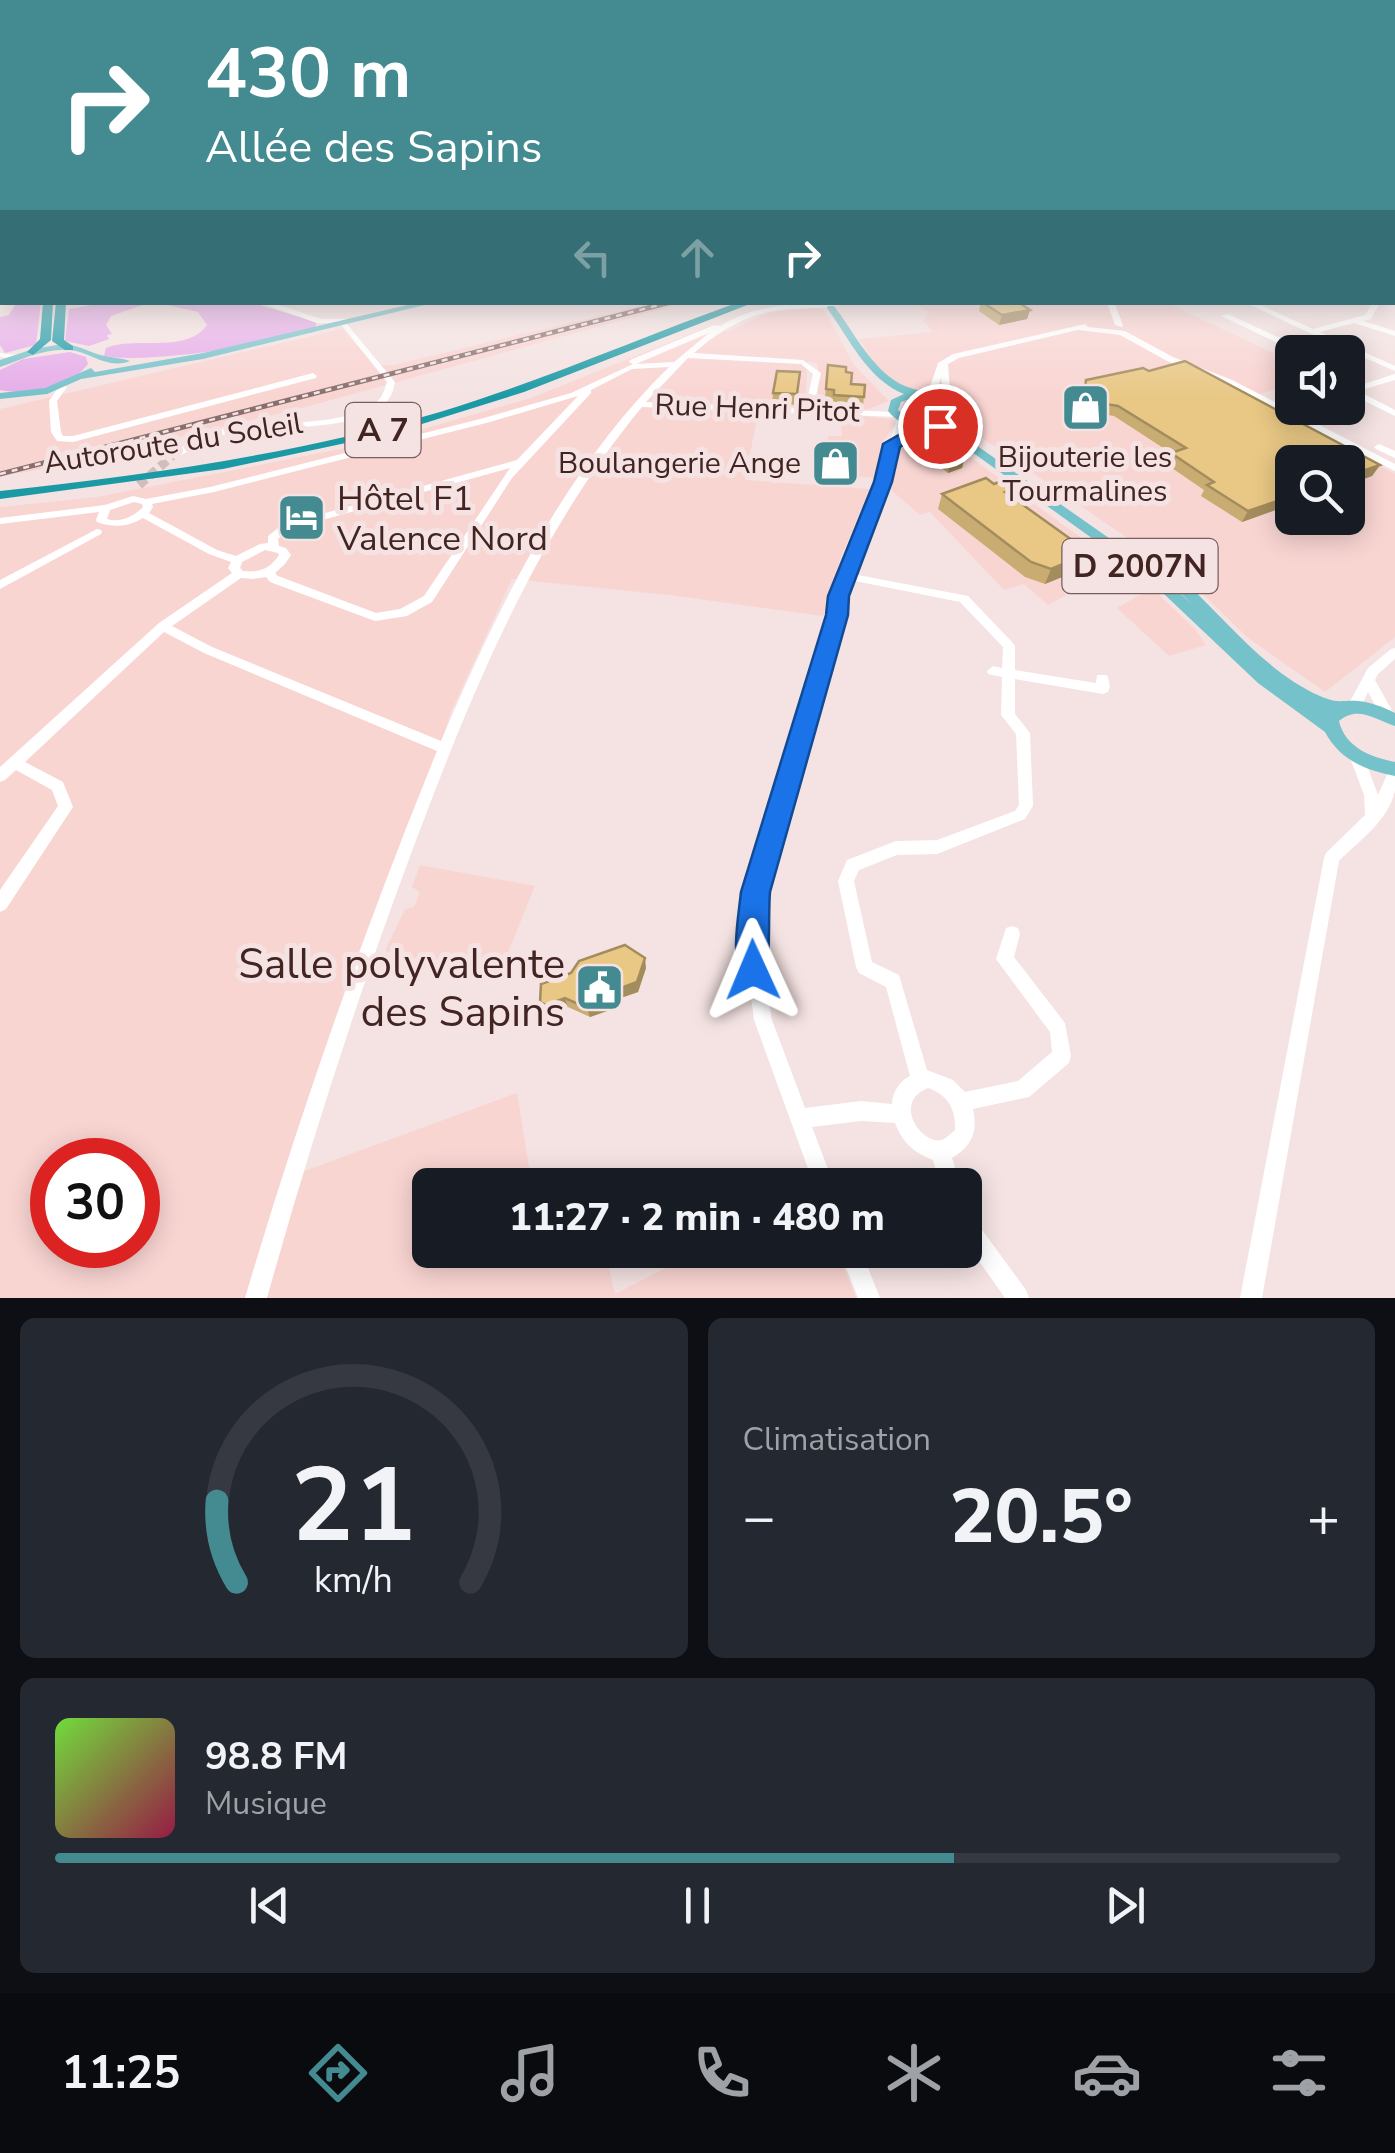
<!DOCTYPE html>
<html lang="fr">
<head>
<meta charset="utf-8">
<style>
  body { margin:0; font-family:"Nunito Sans",sans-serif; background:#242831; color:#f1f3f6; height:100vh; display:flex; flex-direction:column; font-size:38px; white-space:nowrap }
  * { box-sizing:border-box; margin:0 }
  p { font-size:32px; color:#9ea1a6 }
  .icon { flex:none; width:55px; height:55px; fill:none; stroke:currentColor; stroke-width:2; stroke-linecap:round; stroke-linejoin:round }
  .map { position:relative; height:1298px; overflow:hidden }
  .details { display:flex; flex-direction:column; gap:20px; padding:20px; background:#0d0f14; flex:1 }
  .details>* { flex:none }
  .top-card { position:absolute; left:0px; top:0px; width:1395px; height:305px; box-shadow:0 5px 25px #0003; background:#438a91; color:#fff; overflow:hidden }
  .tools { position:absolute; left:1275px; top:335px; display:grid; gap:20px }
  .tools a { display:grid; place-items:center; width:90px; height:90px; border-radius:15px; background:#171b24; box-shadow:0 5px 25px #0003; font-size:50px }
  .speed { position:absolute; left:30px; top:1138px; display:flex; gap:20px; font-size:50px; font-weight:700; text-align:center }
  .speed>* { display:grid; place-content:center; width:130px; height:130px; border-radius:50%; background:#171b24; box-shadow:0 5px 25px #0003; line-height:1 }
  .speed .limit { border:15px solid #d22; background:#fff; color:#111 }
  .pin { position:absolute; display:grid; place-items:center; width:85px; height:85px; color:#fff; margin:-42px; border:5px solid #fff; border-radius:50%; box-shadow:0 2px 10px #0007 }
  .me { position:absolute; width:110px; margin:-55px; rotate:359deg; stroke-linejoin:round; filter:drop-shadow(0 0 8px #0008) }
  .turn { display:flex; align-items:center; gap:35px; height:210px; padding:0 40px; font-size:45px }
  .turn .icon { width:130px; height:130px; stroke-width:2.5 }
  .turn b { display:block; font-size:70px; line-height:85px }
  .lanes { display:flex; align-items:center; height:95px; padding:0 40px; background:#0003; justify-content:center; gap:50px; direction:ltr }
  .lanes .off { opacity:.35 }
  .big { font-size:75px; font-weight:800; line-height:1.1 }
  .details .card { flex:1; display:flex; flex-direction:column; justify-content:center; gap:15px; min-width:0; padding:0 35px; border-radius:15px; background:#242831 }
  .details .dial { align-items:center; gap:0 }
  .dial svg { height:260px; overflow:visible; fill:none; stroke:#363941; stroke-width:7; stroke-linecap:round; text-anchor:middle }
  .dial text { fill:#f1f3f6; stroke:none }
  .song { display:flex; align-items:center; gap:30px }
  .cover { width:120px; height:120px; border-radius:15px; background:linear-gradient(135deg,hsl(100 70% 55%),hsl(340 70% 35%)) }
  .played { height:10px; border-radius:5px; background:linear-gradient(90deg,#438a91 70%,#363941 70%) }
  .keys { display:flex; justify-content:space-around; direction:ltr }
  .heat { display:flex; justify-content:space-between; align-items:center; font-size:55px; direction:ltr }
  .details .tiles { flex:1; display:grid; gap:20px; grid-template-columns:1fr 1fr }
  .card:last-child { grid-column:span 2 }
  .trip { position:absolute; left:412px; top:1168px; width:570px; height:100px; border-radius:15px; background:#171b24; box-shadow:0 5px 25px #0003; font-weight:800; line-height:100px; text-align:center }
  .tab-bar { display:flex; height:160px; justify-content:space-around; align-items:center; background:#090b0e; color:#9ea1a6 }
  .tab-bar .icon { width:70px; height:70px }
  .tab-bar .active { color:#438a91 }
  .tab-bar b { font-size:45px; color:#f1f3f6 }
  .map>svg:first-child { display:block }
</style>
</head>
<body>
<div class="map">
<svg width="1395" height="1298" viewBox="0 0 1395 1298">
  <rect width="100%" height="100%" fill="#f4e3e2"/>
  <path fill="#f9d5d2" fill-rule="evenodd" d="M652,303H685L291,411L28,472L0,475V409L342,329L375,366L394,365Z
    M916,303H1167L1292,362V384L1250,397L1395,474V637L1325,692L1247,637L1187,579L966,427L961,421L964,408L956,402L902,387L877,367L859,339L933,332L923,320L929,313ZM1292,462H1348V518H1292Z
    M816,307L825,311L854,365L889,401L866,410L822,405L818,398V364L808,361L805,406L759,408L745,480L870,489L840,559L823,616L669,595L512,579L451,712L395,896L299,1173L517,1093L532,1185H430V1250H605L615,1294L701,1250H837L856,1298H0V507L97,497L381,441L531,398L715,324L727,332L768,313ZM52,1160H138V1245H52Z
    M840,414L892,419L895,424L881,445L875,478L816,473V453L827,451L828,436H842Z
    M923,431L944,438L1120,566L1048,605L1024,584L1004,590L930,512L920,515L891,490L902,444Z
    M1152,588L1195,629L1206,645L1169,656L1117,608Z
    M420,865L535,886L498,977L385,951L405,909L414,907L420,892L412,887Z"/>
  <path fill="#e6adea" d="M16,303H41L36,345L5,353L0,345V317L9,315Z
    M103,303H148L111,316L106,325L112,334L107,335L109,339L89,346L65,341L69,309Z
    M159,303H253L316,322V326C281,345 145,364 104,356L106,348C136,335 185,355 207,325L198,312Z
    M70,352L86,357L88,364C70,388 28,395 0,390V370L23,359Z
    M927,398L947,407L946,418L918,421L901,412L905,401Z"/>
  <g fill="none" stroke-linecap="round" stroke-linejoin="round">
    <path stroke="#d0bdbc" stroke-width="9" stroke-dasharray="9 5" stroke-linecap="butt" d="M139,485L172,456"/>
    <path fill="#fff" fill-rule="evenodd" d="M1395,224V228L1392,229V225Z
      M1392,257L1395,258V263L1392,262Z
      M1392,278L1395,279V283L1392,282Z
      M1392,296H1395V300L1392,301Z
      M258,302H270L321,319H352V323H346L395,382C394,387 393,392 390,397C368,435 265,424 226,434C207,439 184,457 169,458V454C189,442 209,432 232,427C268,421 359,428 381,397C384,393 385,387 387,382L340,323H317Z
      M851,302C831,309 809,308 787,309C751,312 721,329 694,353L803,360L821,373L815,400L818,409L896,412L899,413V417L642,407C536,535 473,689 415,843C359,992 310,1144 267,1298H245C300,1112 364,930 437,751L204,653L164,632L25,762L63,782L73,807L6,909L0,912V890L58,806L52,790L16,770L5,780L0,782V767L159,623L232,573L228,568L231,562L209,554L143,518C128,527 114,528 97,522L96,520L99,512L0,524V518L105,505L133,496L146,499L210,487L484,418L571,393L633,364L629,362L630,360L714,325L720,326C760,302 806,302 851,302ZM709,333L674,362L634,364H636ZM688,358L801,364L813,374L807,400L809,409L646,402ZM669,367C564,470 498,607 441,741L212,647L172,626L241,578L253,579L266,577L270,582L375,621L407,616L432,602L512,478L591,393V390L632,369ZM578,396L517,460L282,525L268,536V543L260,544L236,556L217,550L149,513L153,507L152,504L214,492L490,422ZM510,468L424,596L400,609L376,613L278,576L275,573L285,564L291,555L286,548L279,546L278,539L290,529ZM134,502L142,504L143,507C133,517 121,523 107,519L110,510ZM265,550L278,553L279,555C270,569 259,573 243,571L240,568L242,562Z
      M1107,302H1114L1123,325L1122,327L1115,325Z
      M1244,302H1254L1313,329L1365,315L1373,302H1380L1371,319L1363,321L1395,331V336L1354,323L1320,332L1395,366V371L1338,346L1310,352H1297L1221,316L1228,314L1303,349L1331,343Z
      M1085,324L1088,327L1125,331L1173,357L1232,380L1395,464V471L1226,384L1167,361L1120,335L1078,330L959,358L948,364L951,404L944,402L941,378L936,393L924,398L920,395L929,390L938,363L953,354Z
      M0,353L18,355L22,357L18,359L0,357Z
      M313,373L317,376L316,378L73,442L57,441L51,432L49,401L60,385L63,384L67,387L57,401L61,432L63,436H73Z
      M1395,374V380L1358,391L1395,410V416L1348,393V389Z
      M902,417L907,420L902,433L920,424L928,426L900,442L853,574L968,596L1013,643L1015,646V670L1096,683L1097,675H1107C1109,680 1111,687 1108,692L1103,694L1015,679V714L1030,733L1033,806L1025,819L937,854L897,855L859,870L854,881L872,962L899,975L927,1070L953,1080L965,1092L1018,1081L1052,1052L1050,1032L996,959L1006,928L1012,926L1018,928L1020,934L1014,957L1065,1023L1071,1056L1069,1063L1029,1097L973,1109C978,1132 972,1146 952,1158L960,1185H940L933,1160C913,1152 903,1143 895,1123L861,1121L812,1127L834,1185H814L754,1020L743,933L753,869L831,615L832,596L867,508L897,420ZM850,580L960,602L1003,647L1002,668L993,666L987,671L988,674L1002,677L1001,715L1016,734L1019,805L1015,811L937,840L896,841L847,860L838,881L856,967L859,973L886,987L910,1076C900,1080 892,1093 892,1104L861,1101L805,1108L772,1020L759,933L769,869L843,615L844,596ZM928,1088C948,1095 956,1109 955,1130C950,1134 947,1138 941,1140C921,1144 892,1102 928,1088Z
      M1379,444L1395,451V458L1376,449L1374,447Z
      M97,529L101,530L102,532L101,534L0,589V580Z
      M1395,648V659L1378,674L1375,680L1395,716L1394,721H1384L1368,692L1359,711H1349L1347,707L1368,668L1391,649Z
      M1356,749L1361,751L1363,755L1378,795L1390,768L1395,766C1395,774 1395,783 1395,791C1388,821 1360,840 1339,861L1262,1298H1240L1324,858L1326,853L1365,815L1364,795L1349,755L1351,751Z
      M965,1212L972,1216L1026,1290L1029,1298H1005L965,1241Z
      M839,1250H861L880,1298H858Z"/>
    <path fill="#76c2ca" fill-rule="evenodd" d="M420,302H437L203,359L81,379L47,394L0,399V393L45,388L91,368L95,372L203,353Z
      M828,306H834C853,331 868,362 894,380C918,397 943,386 962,413L957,423H949L948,421L952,413C938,397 920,394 901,402L898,410C914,424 927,421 946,423L947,425L945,428L966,438L1156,571L1195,607L1165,578L1167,575H1177C1223,615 1263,671 1320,696C1338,704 1341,700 1358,701C1371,702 1383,707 1395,713V726C1375,719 1357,705 1339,721C1345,747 1370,757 1395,762V776C1365,770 1340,760 1325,732L1258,683L1146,577L958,442C950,439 942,433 934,431C916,425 902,428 888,411L891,400L904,394C867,379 849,338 827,308Z
      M63,344C81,345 89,353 105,356C114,358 122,358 130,361C107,370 91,352 70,350C45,348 23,359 0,367V360L33,349Z"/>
    <path fill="#1b9aa6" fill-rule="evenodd" d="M43,302H53L51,340L33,355L27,352L40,339Z
      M56,302H66L64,340L73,346V350H65L52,341Z
      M739,302H755L524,392L393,433L223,469L0,499V491C148,475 297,454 440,412C542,381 639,338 739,302Z"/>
    <defs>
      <path id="rail" d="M0,474L671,302"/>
    </defs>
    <use href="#rail" stroke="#886f6d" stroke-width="5"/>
    <use href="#rail" stroke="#f4e3e2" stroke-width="2.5" stroke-dasharray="6" stroke-linecap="butt"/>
  </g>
  <path fill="#c8ac72" d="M981,302H1018L1030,310L1027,319L999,325L979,311Z
    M828,365L846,372L851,384L865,385L863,406L833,403V399L825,398Z
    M800,372L796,405L772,404L773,393Z
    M1086,380L1380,465L1372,476L1292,462V504L1242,522L1201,496L1204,490L1166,464L1171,453L1114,416L1102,414V409L1093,403L1081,402L1082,390Z
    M920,439L965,457L962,468L948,473L918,450Z
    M942,494L1013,497L1084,568L1045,584L1025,577L938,509Z
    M646,968L638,992L609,1002L610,1010L590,1017L568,1007L549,1014L543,1011L540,1002Z"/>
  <path fill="#a38c5d" d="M1030,310L1027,319L999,325L1002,315Z
    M965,457L962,468L948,473L950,462Z
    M1380,465L1372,476L1348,485V476Z
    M1292,496V504L1242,522L1248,511Z
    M1090,553L1084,568L1045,584L1051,569Z
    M645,958L646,968L638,992L609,1002L610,1010L590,1017L587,1008L607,993Z
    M565,998L568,1007L549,1014L546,1005Z"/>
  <path fill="#e9c885" stroke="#a38c5d" stroke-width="2.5" d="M982,302H1018L1030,310L1002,315Z
    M1185,361L1380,465L1348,476V462H1292V496L1248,511L1207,485L1214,482L1171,453L1186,448L1118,406L1106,404V399L1097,393L1085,391L1086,380L1143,368L1149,371Z
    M828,365L846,367V372L852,373L851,384L865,385L864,397L834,395V390L826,389Z
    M777,371L800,372L797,394L773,393Z
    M934,435L965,457L950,462L920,439Z
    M986,478L994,484L1004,480L1016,488L1005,492L1090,553L1051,569L1031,562L942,494Z
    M625,945L645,958L637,982L607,993L609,1000L587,1008L565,998L546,1005L540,1002L541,984L571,973L579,961Z"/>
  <linearGradient id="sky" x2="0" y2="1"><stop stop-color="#86b5f1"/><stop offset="0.54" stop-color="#faf2f2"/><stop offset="1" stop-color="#faf2f2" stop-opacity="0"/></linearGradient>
  <rect width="1395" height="397" fill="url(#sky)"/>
  <path fill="#1a73e8" stroke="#114b97" stroke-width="2.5" d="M923,421H940L949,426L926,431L900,447L892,482L849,596L848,615L770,892C768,914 771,965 764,981L753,986L742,981C731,954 738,920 741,892L826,615L828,596L874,482L883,444Z"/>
  <defs>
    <symbol id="shop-square" viewBox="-11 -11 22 22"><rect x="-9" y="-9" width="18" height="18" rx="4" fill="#438a91" stroke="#f4e3e2"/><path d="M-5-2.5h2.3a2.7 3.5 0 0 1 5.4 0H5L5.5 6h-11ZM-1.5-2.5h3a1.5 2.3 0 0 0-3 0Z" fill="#fff"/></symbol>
    <symbol id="hotel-square" viewBox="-11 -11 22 22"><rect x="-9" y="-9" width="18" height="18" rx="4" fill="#438a91" stroke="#f4e3e2"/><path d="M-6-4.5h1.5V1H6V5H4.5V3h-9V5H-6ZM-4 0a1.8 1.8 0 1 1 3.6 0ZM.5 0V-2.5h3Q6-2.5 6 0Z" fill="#fff"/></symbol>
    <symbol id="civic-square" viewBox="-11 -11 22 22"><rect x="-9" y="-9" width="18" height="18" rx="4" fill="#438a91" stroke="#f4e3e2"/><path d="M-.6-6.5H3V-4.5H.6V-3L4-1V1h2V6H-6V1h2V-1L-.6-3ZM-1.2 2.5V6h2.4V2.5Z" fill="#fff"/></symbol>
  </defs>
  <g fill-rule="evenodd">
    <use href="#shop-square" x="1058" y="380" width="55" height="55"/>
    <use href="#shop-square" x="808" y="436" width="55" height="55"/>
    <use href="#hotel-square" x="274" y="490" width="55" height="55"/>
    <use href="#civic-square" x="572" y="960" width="55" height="55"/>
  </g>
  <g text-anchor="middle" stroke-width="10" stroke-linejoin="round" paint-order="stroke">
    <g font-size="30" fill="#422422" stroke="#f4e3e2">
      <text transform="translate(757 408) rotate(2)" y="10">Rue Henri Pitot</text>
      <text transform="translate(173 443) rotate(-9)" y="10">Autoroute du Soleil</text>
    </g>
    <g font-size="30" fill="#422422" stroke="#f4e3e2">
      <text x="1085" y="467">Bijouterie les<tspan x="1085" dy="34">Tourmalines</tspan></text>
      <text x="801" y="473" text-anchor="end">Boulangerie Ange</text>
    </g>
    <g fill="#f4e3e2" stroke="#775d5c" stroke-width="2.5">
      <rect x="345.5" y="403" width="75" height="54" rx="8"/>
      <rect x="1062.5" y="539" width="155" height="54" rx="8"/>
    </g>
    <g font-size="32" font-weight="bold" fill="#422422">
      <text x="383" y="441">A 7</text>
      <text x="1140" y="577">D 2007N</text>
    </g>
    <g font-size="35" fill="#422422" stroke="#f4e3e2" text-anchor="start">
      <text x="337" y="510">Hôtel F1<tspan x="337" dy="40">Valence Nord</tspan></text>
    </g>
    <g font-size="42" fill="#422422" stroke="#f4e3e2" text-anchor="end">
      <text x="565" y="978">Salle polyvalente<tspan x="565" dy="48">des Sapins</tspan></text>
    </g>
  </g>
</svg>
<div class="tools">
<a><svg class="icon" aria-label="sound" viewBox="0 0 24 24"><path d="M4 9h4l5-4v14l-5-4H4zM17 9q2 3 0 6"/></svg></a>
<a><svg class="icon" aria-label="search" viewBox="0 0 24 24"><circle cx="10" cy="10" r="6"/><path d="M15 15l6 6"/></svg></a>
</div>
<div class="speed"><div class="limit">30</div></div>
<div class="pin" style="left:940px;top:426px;background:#d93025"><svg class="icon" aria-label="arrive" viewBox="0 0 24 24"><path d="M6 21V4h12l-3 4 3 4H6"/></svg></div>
<svg class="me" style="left:753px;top:970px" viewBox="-20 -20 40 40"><path d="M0-17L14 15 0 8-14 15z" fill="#1a73e8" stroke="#fff" stroke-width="4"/></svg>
<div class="trip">11:27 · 2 min · 480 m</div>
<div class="top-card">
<div class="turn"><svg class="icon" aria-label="right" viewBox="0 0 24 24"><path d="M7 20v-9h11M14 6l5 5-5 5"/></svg><div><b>430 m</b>Allée des Sapins</div></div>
<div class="lanes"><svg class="icon off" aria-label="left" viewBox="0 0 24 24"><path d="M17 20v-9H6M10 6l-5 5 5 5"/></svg><svg class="icon off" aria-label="ahead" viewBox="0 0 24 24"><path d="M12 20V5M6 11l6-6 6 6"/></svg><svg class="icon" aria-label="right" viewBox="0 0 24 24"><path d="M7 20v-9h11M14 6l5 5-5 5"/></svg></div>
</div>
</div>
<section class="details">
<div class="tiles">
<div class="card dial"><svg viewBox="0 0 100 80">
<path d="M14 69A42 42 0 1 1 86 69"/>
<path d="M14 69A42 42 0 0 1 8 44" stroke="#438a91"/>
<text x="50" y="56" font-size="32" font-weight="700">21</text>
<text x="50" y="72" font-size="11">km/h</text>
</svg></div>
<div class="card"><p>Climatisation</p>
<div class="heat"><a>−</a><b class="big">20.5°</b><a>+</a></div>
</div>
<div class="card">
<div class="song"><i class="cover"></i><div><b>98.8 FM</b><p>Musique</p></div></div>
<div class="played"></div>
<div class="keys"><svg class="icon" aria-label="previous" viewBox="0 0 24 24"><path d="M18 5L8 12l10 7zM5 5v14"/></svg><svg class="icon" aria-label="pause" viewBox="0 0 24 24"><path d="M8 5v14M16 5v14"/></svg><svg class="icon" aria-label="next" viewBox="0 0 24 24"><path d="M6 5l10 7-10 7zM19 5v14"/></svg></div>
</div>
</div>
</section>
<nav class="tab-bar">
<b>11:25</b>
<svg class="icon active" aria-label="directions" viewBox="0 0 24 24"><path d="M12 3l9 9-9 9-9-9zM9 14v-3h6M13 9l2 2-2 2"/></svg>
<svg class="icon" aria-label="music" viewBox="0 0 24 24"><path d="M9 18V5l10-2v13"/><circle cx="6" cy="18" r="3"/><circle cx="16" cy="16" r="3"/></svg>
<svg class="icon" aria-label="phone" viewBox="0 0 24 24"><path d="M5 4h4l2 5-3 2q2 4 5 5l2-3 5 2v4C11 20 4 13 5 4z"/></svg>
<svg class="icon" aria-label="climate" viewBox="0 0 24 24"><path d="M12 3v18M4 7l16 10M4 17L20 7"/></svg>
<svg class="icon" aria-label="car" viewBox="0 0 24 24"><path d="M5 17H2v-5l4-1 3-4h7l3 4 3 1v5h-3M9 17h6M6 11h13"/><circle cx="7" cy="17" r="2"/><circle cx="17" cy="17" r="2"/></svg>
<svg class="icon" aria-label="filters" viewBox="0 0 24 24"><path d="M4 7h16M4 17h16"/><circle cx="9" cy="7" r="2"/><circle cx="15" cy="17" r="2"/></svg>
</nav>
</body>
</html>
